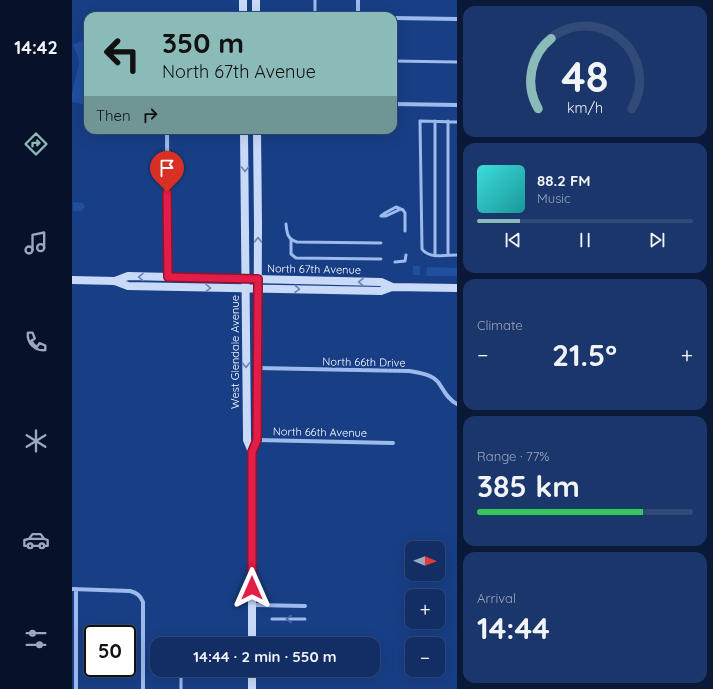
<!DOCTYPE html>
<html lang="en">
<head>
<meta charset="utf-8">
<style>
  body { margin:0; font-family:Quicksand,sans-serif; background:#1b366a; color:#f1f3f6; height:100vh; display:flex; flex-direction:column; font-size:15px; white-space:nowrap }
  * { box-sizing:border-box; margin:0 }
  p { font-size:13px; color:#9ca8bf }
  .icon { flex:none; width:22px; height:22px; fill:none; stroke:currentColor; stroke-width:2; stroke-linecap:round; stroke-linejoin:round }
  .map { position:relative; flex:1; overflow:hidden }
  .side { display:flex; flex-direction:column; gap:6px; padding:6px; background:#0a1937; width:256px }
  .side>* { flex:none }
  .top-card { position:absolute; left:12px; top:12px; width:313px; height:122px; border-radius:12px; box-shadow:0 4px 16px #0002,0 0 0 1px #314a78; background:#8bbbb9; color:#111; overflow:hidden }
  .needle { width:26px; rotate:91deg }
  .tools { position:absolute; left:333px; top:541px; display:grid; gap:8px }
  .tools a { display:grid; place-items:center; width:40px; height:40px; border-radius:8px; background:#122e64; box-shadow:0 4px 16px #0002,0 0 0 1px #314a78; font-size:20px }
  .speed { position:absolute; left:12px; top:625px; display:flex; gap:8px; font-size:20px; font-weight:700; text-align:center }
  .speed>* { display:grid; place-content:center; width:52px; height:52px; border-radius:50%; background:#122e64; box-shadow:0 4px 16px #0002,0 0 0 1px #314a78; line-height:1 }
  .speed .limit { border:2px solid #111; border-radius:6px; background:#fff; color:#111 }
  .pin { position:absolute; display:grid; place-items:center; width:34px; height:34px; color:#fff; margin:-41px -17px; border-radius:50% 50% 50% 0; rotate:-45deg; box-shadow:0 0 4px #0007 }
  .pin .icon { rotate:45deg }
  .me { position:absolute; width:44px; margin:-22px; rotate:0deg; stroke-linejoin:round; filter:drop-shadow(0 0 3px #0008) }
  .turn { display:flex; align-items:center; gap:14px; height:84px; padding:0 12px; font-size:18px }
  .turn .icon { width:52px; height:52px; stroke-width:2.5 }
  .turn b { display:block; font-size:28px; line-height:34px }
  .then { display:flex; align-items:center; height:38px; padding:0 12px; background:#0003; gap:8px; font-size:15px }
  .big { font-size:30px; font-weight:700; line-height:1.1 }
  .side .tile { flex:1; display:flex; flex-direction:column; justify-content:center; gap:6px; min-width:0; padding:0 14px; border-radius:12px; background:#1b366a }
  .side .dial { align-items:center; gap:0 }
  .dial svg { height:104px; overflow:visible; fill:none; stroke:#314a78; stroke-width:7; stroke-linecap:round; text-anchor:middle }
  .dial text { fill:#f1f3f6; stroke:none }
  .song { display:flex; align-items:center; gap:12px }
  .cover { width:48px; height:48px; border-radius:6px; background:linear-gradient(135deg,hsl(180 70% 55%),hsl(180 70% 35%)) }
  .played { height:4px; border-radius:2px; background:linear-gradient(90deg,#8bbbb9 20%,#314a78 20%) }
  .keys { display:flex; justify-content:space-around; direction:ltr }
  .heat { display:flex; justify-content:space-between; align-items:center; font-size:22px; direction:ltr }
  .charge { height:6px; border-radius:3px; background:linear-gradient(90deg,#34c759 77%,#314a78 0) }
  .trip { position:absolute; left:78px; top:637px; width:230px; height:40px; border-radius:12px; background:#122e64; box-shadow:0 4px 16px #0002,0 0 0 1px #314a78; font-weight:700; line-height:40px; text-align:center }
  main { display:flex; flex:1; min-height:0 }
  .dock { display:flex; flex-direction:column; width:72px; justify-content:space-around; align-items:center; background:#071228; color:#9ca8bf }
  .dock .icon { width:28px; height:28px }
  .dock .selected { color:#8bbbb9 }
  .dock b { font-size:18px; color:#f1f3f6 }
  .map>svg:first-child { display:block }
</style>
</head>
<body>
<main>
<nav class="dock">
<b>14:42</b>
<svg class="icon selected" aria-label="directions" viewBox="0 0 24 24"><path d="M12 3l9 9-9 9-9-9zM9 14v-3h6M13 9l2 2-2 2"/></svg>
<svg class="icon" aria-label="music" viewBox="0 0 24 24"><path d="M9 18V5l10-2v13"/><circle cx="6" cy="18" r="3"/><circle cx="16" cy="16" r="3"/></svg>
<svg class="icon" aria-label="phone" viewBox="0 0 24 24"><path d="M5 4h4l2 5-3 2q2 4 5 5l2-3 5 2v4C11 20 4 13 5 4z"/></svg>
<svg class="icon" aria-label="climate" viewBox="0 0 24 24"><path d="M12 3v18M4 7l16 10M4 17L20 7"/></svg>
<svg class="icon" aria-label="car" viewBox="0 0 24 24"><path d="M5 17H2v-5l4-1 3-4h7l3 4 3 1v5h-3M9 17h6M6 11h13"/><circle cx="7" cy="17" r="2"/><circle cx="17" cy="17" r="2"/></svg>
<svg class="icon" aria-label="filters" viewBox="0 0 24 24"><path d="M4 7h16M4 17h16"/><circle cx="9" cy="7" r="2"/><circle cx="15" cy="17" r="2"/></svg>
</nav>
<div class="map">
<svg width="385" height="689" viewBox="0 0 385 689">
  <rect width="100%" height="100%" fill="#183e85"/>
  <path fill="#204f9e" d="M16,37V43L13,45V59L16,69V108L7,103L0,102V94L7,63V59L1,45Z
    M1,202L11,203L13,207L10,211H1Z
    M341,266H348V275H341Z
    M355,267L385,268V276H356L354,275Z"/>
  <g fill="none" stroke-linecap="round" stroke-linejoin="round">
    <path stroke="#9dbaed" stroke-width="3" d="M243,0V16
      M321,61L385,62
      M363,121V255
      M376,121V255
      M385,122L348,121L350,249C357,259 374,255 385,255
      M309,216L313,213L324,207L331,210L333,213V231
      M309,216H314L329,209
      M214,224C215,233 215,239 225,242L309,243
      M219,240V254L224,258L309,259
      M323,262L333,261L334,255
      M200,619H233
      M109,670V689"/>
    <path stroke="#9dbaed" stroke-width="4" d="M286,16V0
      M321,18L385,19
      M321,104L385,105
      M95,130L96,277
      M185,368L337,371C347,373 359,374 366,382C372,390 375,399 385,404
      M185,440L321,443
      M0,589L58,591C65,593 68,595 71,602V689
      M4,589V689
      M180,605L233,606"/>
    <path stroke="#c9daf9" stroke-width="8" d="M171,0V16
      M184,0V16
      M172,130L175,435V440L180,452
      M0,280L43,281L56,286L309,291L320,287L385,288
      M43,281L56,276L309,282L320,287
      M180,644V452L185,440L186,224L185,130
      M180,670V689"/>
  </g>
  <defs><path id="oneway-chevron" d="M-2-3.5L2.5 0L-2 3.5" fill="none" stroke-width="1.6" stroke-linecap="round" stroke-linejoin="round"/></defs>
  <g stroke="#6884b9">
    <use href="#oneway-chevron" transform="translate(173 169) rotate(89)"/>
    <use href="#oneway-chevron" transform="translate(186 240) rotate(-89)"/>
    <use href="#oneway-chevron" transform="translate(69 277) rotate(-179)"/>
    <use href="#oneway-chevron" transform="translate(289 282) rotate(-179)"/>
    <use href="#oneway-chevron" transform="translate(136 288) rotate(1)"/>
    <use href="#oneway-chevron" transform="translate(225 289) rotate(1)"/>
    <use href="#oneway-chevron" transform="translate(174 365) rotate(90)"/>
  </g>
  <use stroke="#4769a9" href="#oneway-chevron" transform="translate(217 619) rotate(-180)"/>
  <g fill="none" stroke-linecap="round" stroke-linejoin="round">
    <defs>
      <path id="route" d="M95,192L96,277L186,279L185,440L180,452V588"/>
    </defs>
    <use href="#route" stroke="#92132f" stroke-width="10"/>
    <use href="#route" stroke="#e11d48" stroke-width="7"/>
  </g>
  <g text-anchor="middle" stroke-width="4" stroke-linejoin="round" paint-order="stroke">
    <g font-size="11" fill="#fff" stroke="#183e85">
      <text transform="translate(242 269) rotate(1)" y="4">North 67th Avenue</text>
      <text transform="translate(163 352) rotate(-90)" y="4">West Glendale Avenue</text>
      <text transform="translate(292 362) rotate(1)" y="4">North 66th Drive</text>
      <text transform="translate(248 432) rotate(1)" y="4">North 66th Avenue</text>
    </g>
  </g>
</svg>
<div class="tools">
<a><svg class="needle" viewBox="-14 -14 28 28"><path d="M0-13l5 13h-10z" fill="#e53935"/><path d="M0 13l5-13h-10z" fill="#9ca8bf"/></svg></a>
<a>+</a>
<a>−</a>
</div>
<div class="speed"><div class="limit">50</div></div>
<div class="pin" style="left:95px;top:192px;background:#d93025"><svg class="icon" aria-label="arrive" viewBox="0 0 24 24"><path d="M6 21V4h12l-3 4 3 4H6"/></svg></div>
<svg class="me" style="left:180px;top:588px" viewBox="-20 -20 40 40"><path d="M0-17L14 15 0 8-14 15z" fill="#e11d48" stroke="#fff" stroke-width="4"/></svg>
<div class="trip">14:44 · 2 min · 550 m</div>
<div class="top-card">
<div class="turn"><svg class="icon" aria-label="left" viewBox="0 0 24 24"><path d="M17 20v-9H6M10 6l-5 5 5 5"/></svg><div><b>350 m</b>North 67th Avenue</div></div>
<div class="then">Then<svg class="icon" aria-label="right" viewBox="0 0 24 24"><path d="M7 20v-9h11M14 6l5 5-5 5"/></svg></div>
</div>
</div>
<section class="side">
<div class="tile dial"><svg viewBox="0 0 100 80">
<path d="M14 69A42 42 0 1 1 86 69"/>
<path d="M14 69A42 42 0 0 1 24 15" stroke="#8bbbb9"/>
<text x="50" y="56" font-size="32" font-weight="700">48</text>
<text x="50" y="72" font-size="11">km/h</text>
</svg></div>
<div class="tile">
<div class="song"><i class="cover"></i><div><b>88.2 FM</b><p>Music</p></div></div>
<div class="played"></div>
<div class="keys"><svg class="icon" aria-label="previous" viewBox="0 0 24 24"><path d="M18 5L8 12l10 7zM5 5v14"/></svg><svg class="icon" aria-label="pause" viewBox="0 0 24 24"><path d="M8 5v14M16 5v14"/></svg><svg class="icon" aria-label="next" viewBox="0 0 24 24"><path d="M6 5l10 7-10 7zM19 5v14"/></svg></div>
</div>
<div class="tile"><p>Climate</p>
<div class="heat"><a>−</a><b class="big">21.5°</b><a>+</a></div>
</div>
<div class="tile"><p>Range · 77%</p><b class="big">385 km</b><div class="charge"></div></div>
<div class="tile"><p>Arrival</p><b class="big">14:44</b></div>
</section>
</main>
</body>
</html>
